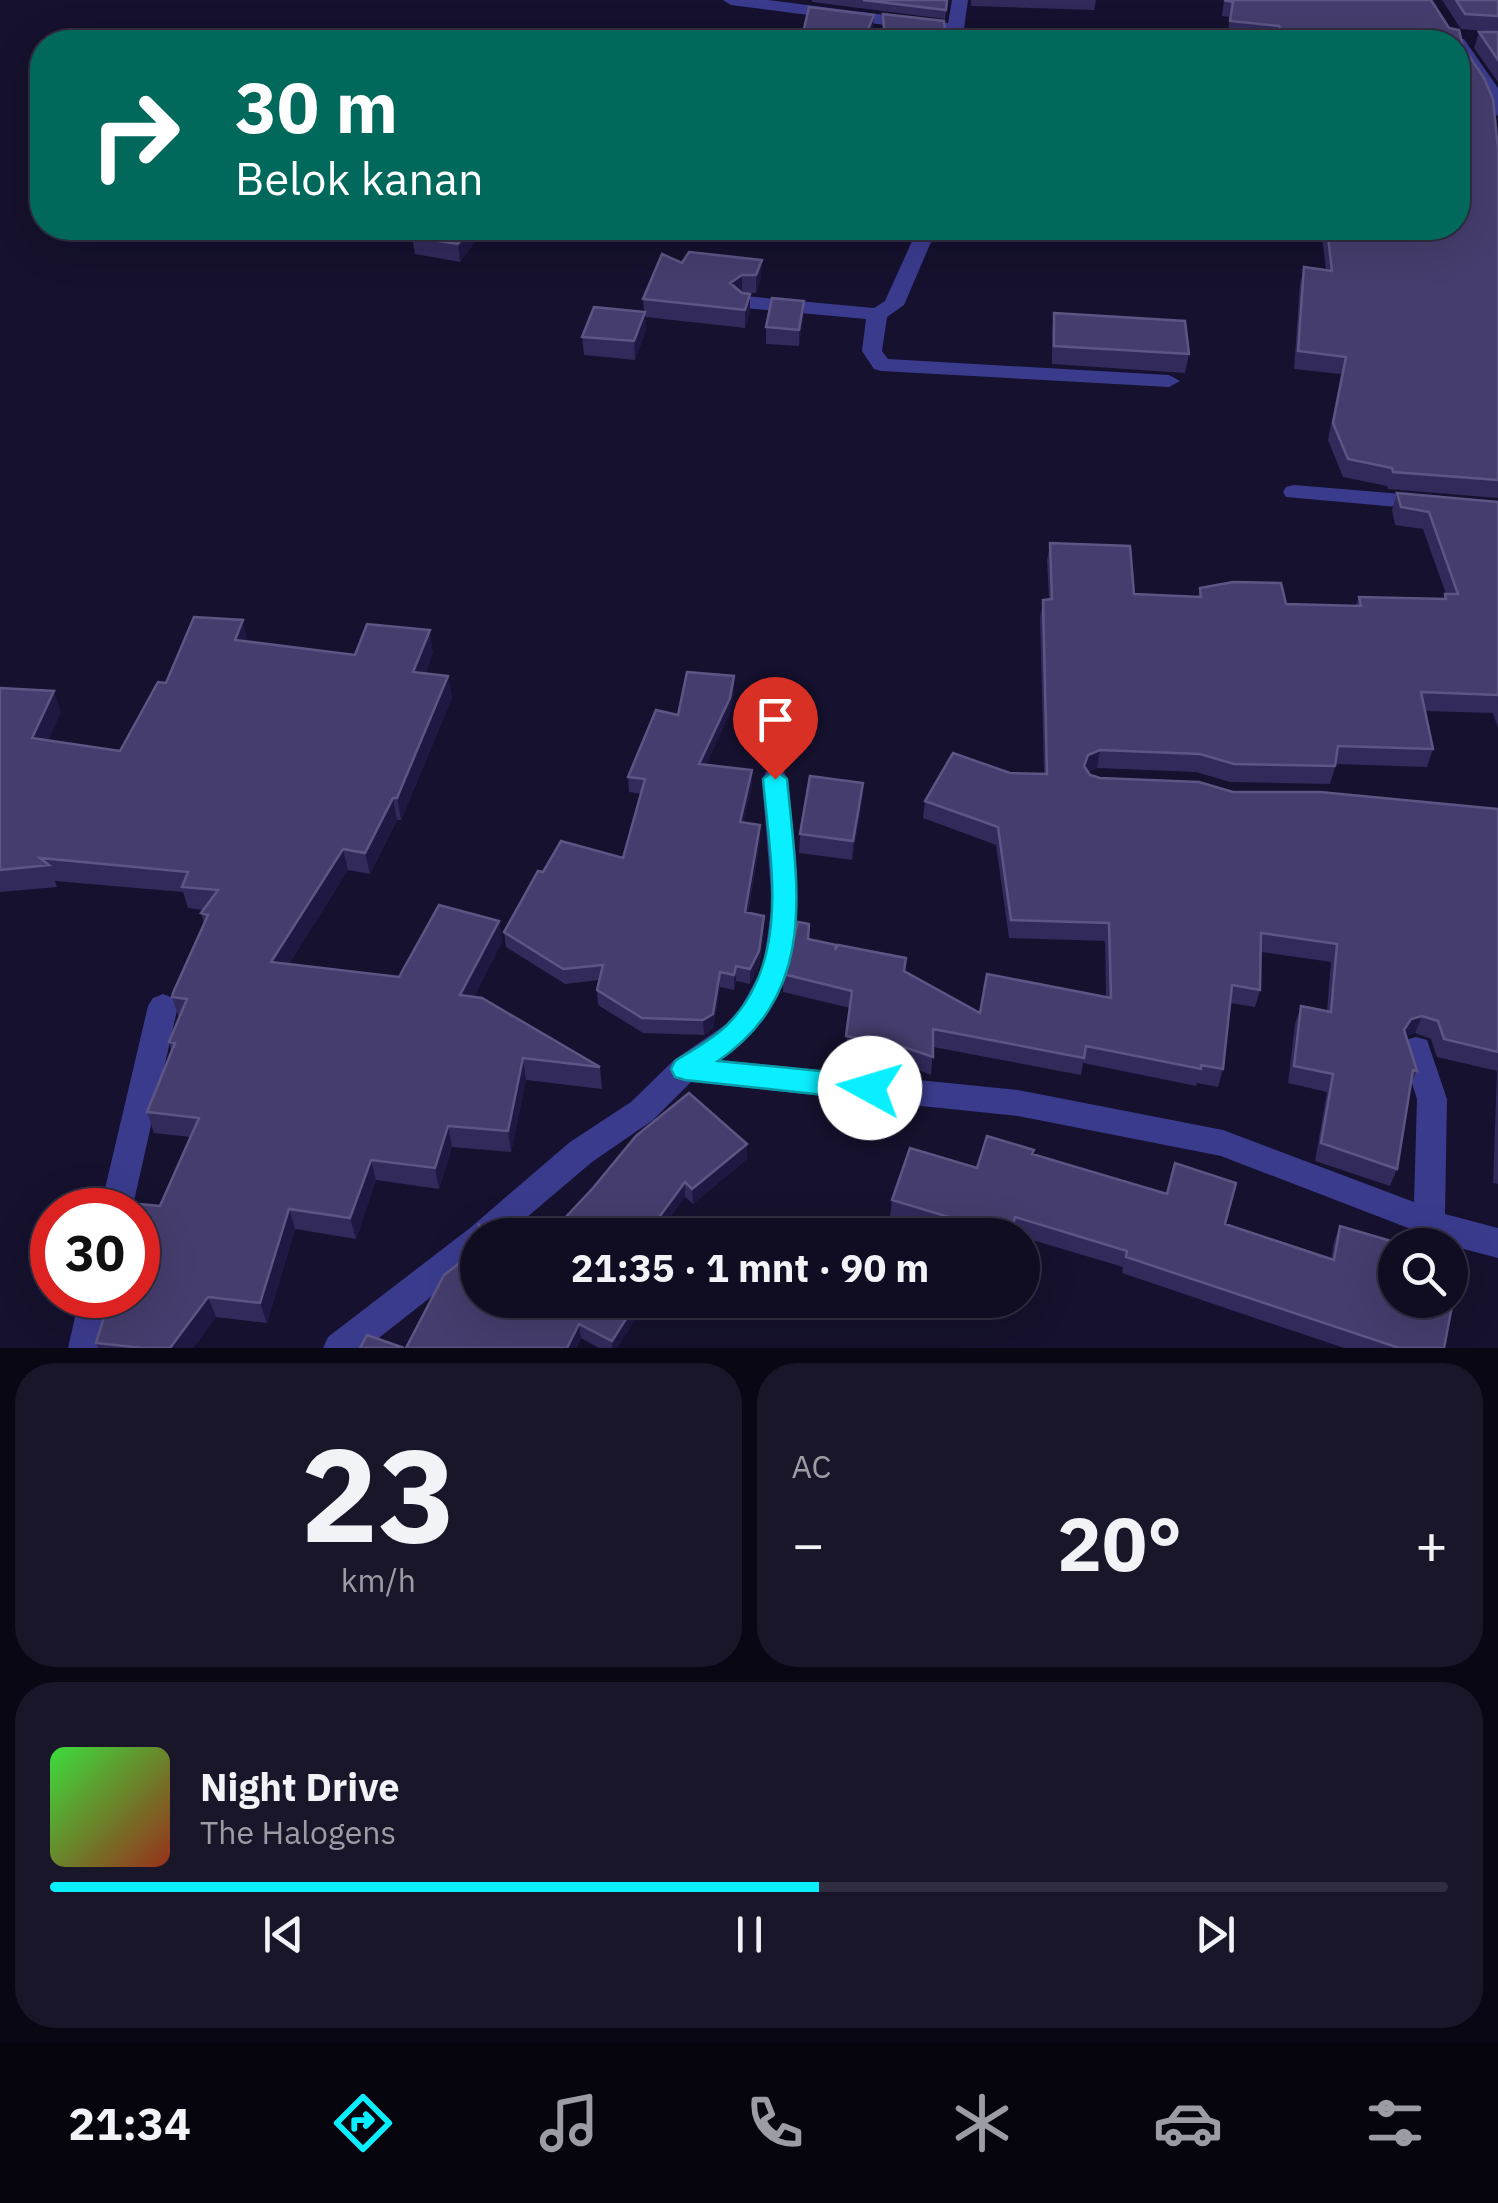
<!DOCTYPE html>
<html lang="id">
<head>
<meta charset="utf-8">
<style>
  body { margin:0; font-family:"IBM Plex Sans",sans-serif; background:#19162a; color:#f1f3f6; height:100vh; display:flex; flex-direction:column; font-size:38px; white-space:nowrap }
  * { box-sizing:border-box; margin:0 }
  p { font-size:32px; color:#9c9ca5 }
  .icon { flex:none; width:55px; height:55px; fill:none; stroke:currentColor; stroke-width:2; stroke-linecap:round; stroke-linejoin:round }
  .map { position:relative; height:1348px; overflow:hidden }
  .side { display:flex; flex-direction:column; gap:15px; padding:15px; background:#090713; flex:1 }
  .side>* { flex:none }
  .hud { position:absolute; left:30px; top:30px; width:1440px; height:210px; border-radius:40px; box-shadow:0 10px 40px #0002,0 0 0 2px #302d40; background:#00695c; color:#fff; overflow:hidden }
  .controls { position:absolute; left:1378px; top:1228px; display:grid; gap:20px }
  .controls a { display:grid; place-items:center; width:90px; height:90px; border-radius:50%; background:#100d22; box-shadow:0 10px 40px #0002,0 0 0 2px #302d40; font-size:50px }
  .speed { position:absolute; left:30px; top:1188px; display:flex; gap:20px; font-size:50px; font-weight:700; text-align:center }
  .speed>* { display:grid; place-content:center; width:130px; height:130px; border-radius:50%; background:#100d22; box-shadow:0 10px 40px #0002,0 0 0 2px #302d40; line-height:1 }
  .speed .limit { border:15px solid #d22; background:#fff; color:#111 }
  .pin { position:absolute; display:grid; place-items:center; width:85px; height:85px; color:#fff; margin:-102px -42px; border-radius:50% 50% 50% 0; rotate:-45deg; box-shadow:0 0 10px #0007 }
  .pin .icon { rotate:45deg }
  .me { position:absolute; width:110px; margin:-55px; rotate:276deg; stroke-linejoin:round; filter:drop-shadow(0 0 8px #0008) }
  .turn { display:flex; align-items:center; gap:35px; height:210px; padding:0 40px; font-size:45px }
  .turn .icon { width:130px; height:130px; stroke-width:2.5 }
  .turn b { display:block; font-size:70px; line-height:85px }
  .big { font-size:75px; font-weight:700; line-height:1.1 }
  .side .tile { flex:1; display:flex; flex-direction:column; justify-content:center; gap:15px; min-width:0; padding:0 35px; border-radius:40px; background:#19162a }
  .side .dial { align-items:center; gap:0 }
  .dial b { font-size:130px; line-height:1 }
  .song { display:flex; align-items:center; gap:30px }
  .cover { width:120px; height:120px; border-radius:15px; background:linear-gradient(135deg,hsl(120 70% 55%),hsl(10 70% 35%)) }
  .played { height:10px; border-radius:5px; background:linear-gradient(90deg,#0aefff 55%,#302d40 55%) }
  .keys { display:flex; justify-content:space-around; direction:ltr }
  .heat { display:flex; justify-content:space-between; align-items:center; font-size:55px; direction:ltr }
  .side .tiles { flex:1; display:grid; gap:15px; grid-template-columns:1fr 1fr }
  .tile:last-child { grid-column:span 2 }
  .trip { position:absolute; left:460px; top:1218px; width:580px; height:100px; border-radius:50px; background:#100d22; box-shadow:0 10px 40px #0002,0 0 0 2px #302d40; font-weight:700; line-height:100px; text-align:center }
  .tab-bar { display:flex; height:160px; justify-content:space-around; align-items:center; background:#06050e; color:#9c9ca5 }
  .tab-bar .icon { width:70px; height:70px }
  .tab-bar .active { color:#0aefff }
  .tab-bar b { font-size:45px; color:#f1f3f6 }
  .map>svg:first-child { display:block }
</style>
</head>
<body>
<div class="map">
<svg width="1498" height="1348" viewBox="0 0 1498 1348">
  <rect width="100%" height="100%" fill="#15112e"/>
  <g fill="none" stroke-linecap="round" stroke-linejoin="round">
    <path fill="#3b3b8e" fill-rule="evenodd" d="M723,0H768L948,23L952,0H968L962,42H946L947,33L731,5Z
      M1452,39H1464L1498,88V116L1489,111C1487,84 1458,69 1458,42H1450Z
      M918,228H937L904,305L887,317L882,351L888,359L1169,375L1180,381L1169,387L881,371L874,369L862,351L866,319L744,308L734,302L744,296L874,308L885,301Z
      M1294,485L1498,502V516L1286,497L1283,492L1286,487Z
      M775,769L784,772L788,779C798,884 820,990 721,1060L1018,1090L1223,1130L1414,1202L1417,1099L1401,1049L1405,1040L1416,1037L1427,1040L1447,1099L1445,1214L1498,1228V1258L1460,1248L1221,1156L1018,1116L691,1082L653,1120L592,1162L506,1235H478V1260L366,1348H323L328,1337L470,1228L570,1142L631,1102L674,1060L725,1025L740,1009L763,967L772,904L762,779L766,772Z
      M163,994L173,998L178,1006L132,1210H100L148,1006L153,998Z
      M80,1295H114L102,1348H68Z"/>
  </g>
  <path fill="#322a5b" d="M812,0H948L945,19L812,2Z
    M971,0H1096L1094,10L971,6Z
    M1224,0H1431L1449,28L1459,30L1463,47L1484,78L1493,99L1498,149V498L1388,489L1387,486L1343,477L1328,440L1341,374L1294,369L1300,284L1304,267L1326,270L1321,228H1458V42H1277L1227,37L1230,17L1222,16Z
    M1442,0H1498V82L1474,48L1479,32H1497L1461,29Z
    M483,230L460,262L415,254L412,237Z
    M689,252L761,277L756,293H742L750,312L745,328L645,317L646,330L635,360L584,355L582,337L644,312L643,299L682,263Z
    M804,301L803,317L799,346L766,344V327Z
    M1054,313L1189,354L1185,373L1052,364V332Z
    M1397,493L1498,502V728L1493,713L1425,711L1433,749L1427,767L1336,764L1330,784L1230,782L1196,772L1097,768L1088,772L1090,775L1100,778L1233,792L1498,809V1184L1493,1183L1497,1071L1437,1057L1431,1039L1415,1033L1406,1036L1417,1071L1410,1086L1397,1169L1390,1186L1315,1161L1327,1092L1288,1083L1295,1024L1301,1006L1327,1011L1331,962L1261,952L1260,990L1255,1007L1230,1003L1223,1069L1218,1087L1197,1083L1196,1086L1083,1063L1081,1075L933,1047L931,1075L897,1062L845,1053L850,1008L783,992V974L809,940L905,972L980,1013L1106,997L1105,941L1009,938L996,845L923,818L925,801L1010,773H1044L1040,618L1043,600L1049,599L1047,561L1050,543L1134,594L1198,597L1200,588L1286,604L1356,605L1359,597L1443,599L1446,594L1423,529L1395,525L1392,510Z
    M248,642L355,655L433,652L425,674L448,676L452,698L401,820H397L370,874L348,870L289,964L399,977L499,921L502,942L474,997L600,1067L602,1089L526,1080L511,1152L452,1147L439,1189L376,1180L356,1239L295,1229L267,1323L216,1317L193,1348H98L96,1343L190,1137L154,1133L147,1112L171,1050L169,1042L179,1018L172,997L204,923L201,913L204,910L188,908L183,892L55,881L57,887L0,892V688L61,712L48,740L120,751L166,683Z
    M734,692L730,713L706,764L752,770V786L743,822L760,840L748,913L764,916V932L759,966L750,984L736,981L734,990L720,987L713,1029L704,1035L643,1033L598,1005L597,990L599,980L565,984L506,947L504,932L543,872L623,858L641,794L629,792L628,777L678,715Z
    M863,783L862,802L852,860L799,853L800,834Z
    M747,1144V1159L693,1204L685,1197L549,1235Z
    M1033,1154L1225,1224L1331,1259L1334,1242L1340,1226L1389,1256L1444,1348H1344L1122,1273L1123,1267L1022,1237V1235H950L890,1217L892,1200L977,1168Z
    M640,1312L617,1348H599L581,1338L576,1348H406Z"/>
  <path fill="#1f1842" d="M874,15L873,27L867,42H863Z
    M470,228H483V230L460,262L458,244Z
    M762,260L761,277L756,293V275Z
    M742,275V293L730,283Z
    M750,294V312L745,328V310Z
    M804,301L803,317L799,346V330Z
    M645,312L646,330L635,360L634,341Z
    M243,620L248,642L235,640Z
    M430,630L433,652L417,694L413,672Z
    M448,676L452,698L401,820L397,798Z
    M734,676V692L730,713L700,779L699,764Z
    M54,691L61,712L39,760L32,738Z
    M1100,750L1097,768L1085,773L1084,766L1088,755Z
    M752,770V786L740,837V822Z
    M863,783L862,802L852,860L853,841Z
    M393,798L397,820L370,874L365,853Z
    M760,825V840L745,927V912Z
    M343,849L348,870L277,984L271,962Z
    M764,916V932L759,966L750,984V969Z
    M499,921L502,942L464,1017L460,995Z
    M736,966V981L734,990V975Z
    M720,972V987L713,1029L704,1035L703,1020Z
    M1422,1016L1415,1033L1404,1036V1030L1411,1019Z
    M523,1058L526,1080L511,1152L508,1131Z
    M448,1126L452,1147L439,1189L435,1168Z
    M747,1144V1159L693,1204L692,1189Z
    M371,1160L376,1180L356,1239L350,1218Z
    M685,1182V1197L658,1235H646Z
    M289,1209L295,1229L267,1323L260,1303Z
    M208,1297L216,1317L193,1348H170Z
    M638,1300H639L640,1312L617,1348H612V1341Z
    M579,1324L581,1338L576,1348H567Z"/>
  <path fill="#453d6d" stroke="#5d5684" stroke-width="2.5" d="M863,0H947L946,10Z
    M1224,0H1431L1449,28L1459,30L1463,47L1484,78L1493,99L1498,149V480L1393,472L1392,468L1348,459L1333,423L1346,357L1298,351L1304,267L1332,271L1327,228H1458V42H1286L1279,26L1230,21L1233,2Z
    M1456,0H1498V16L1465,14Z
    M809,7L874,15L863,42H801Z
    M883,14L944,21L945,30L939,42H885Z
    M1479,32H1498V60Z
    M419,228H470L458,244L412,237Z
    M689,252L762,260L756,275H742L730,283L742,293L750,294L745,310L643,299L662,254L682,263Z
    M772,298L804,301L799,330L766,327Z
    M594,307L645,312L634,341L582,337Z
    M1054,313L1185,321L1189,354L1054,346Z
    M1397,493L1498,502V695L1421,692L1433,749L1338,746L1335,766L1234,764L1200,754L1100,750L1088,755L1084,766L1090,775L1100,778L1199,782L1233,792H1320L1498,809V1052L1444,1039L1438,1021L1422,1016L1411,1019L1404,1030L1417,1071L1413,1070L1397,1169L1321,1143L1333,1074L1294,1066L1301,1006L1331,1012L1337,944L1261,933L1260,990L1232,985L1223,1069L1201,1065V1069L1086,1046L1084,1058L933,1029V1057L898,1045L846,1036L852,991L783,974L798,922L809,924L808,939L836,945L835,950L838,945L906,958L904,971L980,1013L987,974L1111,998L1109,923L1011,920L998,827L925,801L953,753L1010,773L1047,774L1043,600L1052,599L1050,543L1130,546L1134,594L1201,597L1200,588L1233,582L1281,583L1286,604L1361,606L1359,597L1446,599L1445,594H1458L1429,512L1401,507Z
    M194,617L243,620L235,640L355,655L367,624L430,630L413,672L448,676L397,798H393L365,853L343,849L271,962L399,977L439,905L499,921L460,995L482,998L600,1067L523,1058L508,1131L448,1126L435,1168L371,1160L350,1218L289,1209L260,1303L208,1297L170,1348H142L96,1343L111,1295H138V1211L140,1204L160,1206L199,1118L147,1112L175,1043L169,1042L187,999L172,997L173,993L208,915L201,913L218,890L182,887L188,872L40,858L49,865L0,870V688L54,691L32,738L120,751L158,682L166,683Z
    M687,672L734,676L730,698L699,764L752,770L740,822L760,825L745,912L764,916L759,951L750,969L736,966L734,975L720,972L713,1014L703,1020L642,1018L597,990L603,965L563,969L504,932L538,871L543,872L561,841L623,858L645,779L628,777L656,710L678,715Z
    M810,776L863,783L853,841L800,834Z
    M689,1093L747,1144L692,1189L685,1182L646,1235H549L593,1188L636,1136Z
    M987,1136L1034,1150L1032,1154L1167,1194L1175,1163L1236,1183L1225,1224L1334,1260L1340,1226L1391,1241L1389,1256L1395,1258V1300H1450V1277L1457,1280L1444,1348H1399L1126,1257L1127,1251L1015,1217L1010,1234L1002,1233L892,1200L910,1148L977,1168Z
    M479,1225L490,1235H479Z
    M478,1249V1300H638L612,1341L579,1324L567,1348H406L444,1275Z
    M367,1335L404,1348H360Z"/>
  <path fill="#0aefff" stroke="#069ba6" stroke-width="2.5" d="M775,770L787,779C797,886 820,991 718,1061L870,1076L880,1080L884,1088L880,1096L870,1100L685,1080L675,1077L671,1069L675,1061C692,1050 713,1039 727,1025C792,961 770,861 763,779Z"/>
</svg>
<div class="controls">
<a><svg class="icon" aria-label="search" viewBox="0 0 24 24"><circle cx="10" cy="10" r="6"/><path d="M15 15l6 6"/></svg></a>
</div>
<div class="speed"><div class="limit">30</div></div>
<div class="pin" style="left:775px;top:779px;background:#d93025"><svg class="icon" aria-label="arrive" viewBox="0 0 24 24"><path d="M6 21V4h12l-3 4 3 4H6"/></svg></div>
<svg class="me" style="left:870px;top:1088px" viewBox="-20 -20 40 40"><circle r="19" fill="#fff"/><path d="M0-13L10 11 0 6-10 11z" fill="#0aefff"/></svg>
<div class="trip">21:35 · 1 mnt · 90 m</div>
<div class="hud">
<div class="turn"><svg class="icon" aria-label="right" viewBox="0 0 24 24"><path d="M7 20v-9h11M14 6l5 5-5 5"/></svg><div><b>30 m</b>Belok kanan</div></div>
</div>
</div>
<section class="side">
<div class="tiles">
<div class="tile dial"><b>23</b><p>km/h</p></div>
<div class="tile"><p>AC</p>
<div class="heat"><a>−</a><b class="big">20°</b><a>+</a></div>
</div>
<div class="tile">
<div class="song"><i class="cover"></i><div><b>Night Drive</b><p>The Halogens</p></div></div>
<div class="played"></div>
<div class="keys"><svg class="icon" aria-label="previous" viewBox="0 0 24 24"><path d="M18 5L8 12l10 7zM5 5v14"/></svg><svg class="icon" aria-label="pause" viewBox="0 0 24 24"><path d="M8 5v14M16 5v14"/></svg><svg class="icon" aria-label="next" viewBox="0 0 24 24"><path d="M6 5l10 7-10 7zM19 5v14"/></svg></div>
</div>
</div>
</section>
<nav class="tab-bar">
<b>21:34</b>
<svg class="icon active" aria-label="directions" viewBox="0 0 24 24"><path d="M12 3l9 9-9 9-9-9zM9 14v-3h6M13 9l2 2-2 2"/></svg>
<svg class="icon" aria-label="music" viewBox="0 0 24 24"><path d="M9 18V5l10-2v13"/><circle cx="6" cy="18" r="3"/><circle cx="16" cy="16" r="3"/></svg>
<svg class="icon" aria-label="phone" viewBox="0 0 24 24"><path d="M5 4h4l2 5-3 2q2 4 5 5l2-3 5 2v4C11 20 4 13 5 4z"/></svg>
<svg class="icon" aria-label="climate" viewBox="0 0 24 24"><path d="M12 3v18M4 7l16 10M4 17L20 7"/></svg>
<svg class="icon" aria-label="car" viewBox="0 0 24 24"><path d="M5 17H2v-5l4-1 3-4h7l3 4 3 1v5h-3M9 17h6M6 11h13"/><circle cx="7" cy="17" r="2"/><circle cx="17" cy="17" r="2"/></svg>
<svg class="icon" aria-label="filters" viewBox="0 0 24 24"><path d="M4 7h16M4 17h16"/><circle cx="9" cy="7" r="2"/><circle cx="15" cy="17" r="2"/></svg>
</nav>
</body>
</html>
